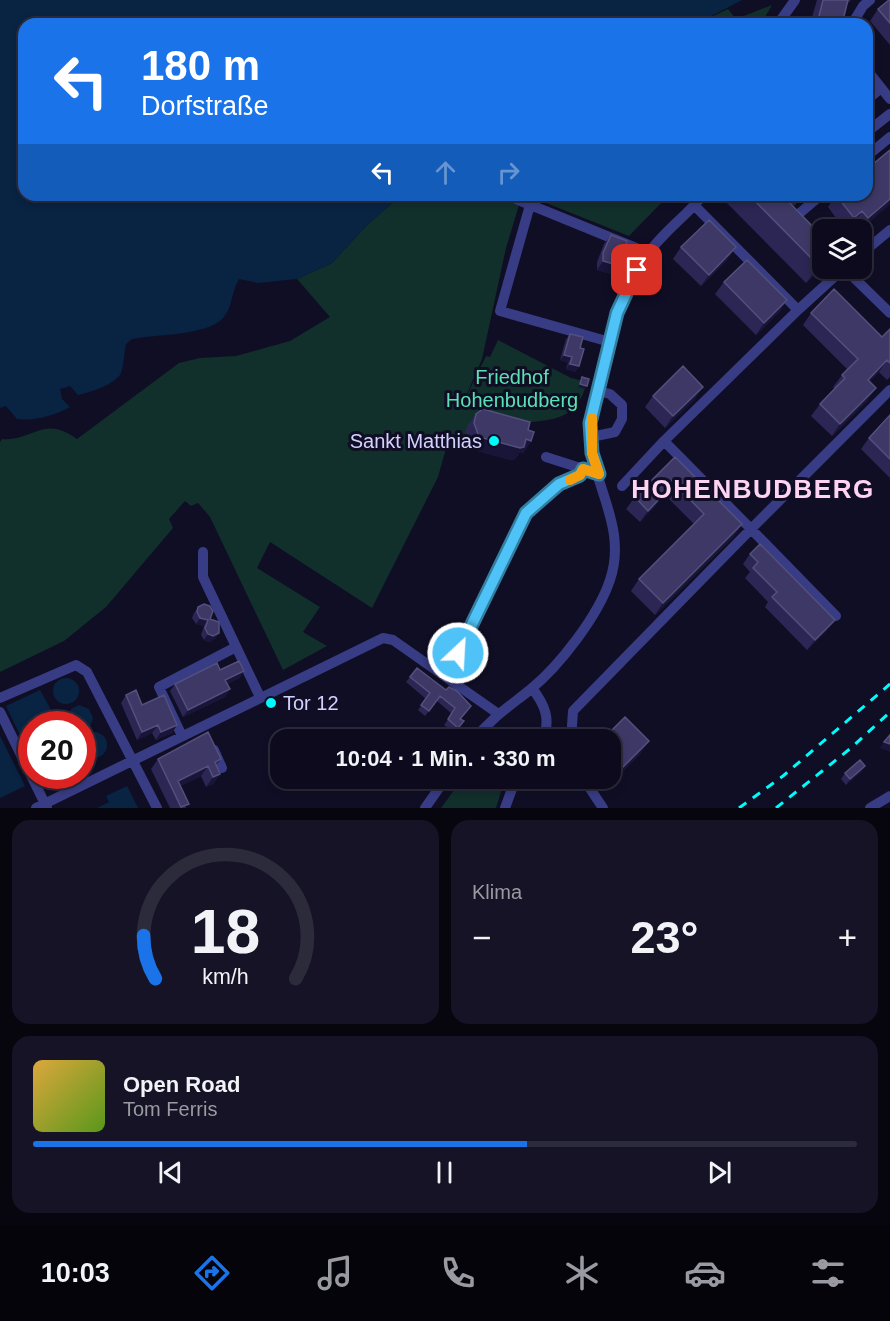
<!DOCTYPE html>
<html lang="de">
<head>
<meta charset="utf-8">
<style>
  body { margin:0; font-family:Arial,sans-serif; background:#151325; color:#f1f3f6; height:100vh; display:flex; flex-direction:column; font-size:22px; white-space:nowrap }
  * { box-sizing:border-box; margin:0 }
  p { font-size:20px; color:#9a9aa3 }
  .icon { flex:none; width:33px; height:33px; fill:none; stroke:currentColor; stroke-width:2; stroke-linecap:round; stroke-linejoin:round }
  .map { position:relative; height:808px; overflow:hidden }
  .sheet { display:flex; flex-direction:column; gap:12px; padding:12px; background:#07060f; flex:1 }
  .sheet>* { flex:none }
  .guide { position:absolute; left:18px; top:18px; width:855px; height:183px; border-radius:18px; box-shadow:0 3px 9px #0003,0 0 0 2px #2c2b3b; background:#1a73e8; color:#fff; overflow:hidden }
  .buttons { position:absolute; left:812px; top:219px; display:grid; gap:12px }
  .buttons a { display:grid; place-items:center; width:60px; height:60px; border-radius:12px; background:#0c0a1c; box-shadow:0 3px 9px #0003,0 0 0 2px #2c2b3b; font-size:30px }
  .speed { position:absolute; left:18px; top:711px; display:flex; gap:12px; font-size:30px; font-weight:700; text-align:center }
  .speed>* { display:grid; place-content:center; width:78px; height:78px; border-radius:50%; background:#0c0a1c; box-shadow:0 3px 9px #0003,0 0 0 2px #2c2b3b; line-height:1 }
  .speed .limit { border:9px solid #d22; background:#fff; color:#111 }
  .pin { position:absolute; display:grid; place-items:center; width:51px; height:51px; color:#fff; margin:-26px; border-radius:12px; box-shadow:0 3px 9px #0006 }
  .me { position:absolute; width:66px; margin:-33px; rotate:25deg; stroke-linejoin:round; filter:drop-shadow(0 0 4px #0008) }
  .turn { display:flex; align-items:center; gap:21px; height:126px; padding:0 24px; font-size:27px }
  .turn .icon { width:78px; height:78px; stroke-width:2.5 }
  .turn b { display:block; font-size:42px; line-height:51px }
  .lanes { display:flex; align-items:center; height:57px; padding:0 24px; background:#0003; justify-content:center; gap:30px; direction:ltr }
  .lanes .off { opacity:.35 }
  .big { font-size:45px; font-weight:700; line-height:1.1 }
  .sheet .widget { flex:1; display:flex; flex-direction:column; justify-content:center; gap:9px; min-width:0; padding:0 21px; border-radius:18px; background:#151325 }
  .sheet .dial { align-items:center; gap:0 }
  .dial svg { height:156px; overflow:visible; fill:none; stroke:#2c2b3b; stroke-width:7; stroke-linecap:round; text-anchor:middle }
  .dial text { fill:#f1f3f6; stroke:none }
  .song { display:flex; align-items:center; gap:18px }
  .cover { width:72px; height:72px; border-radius:9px; background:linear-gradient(135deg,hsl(40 70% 55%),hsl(90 70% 35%)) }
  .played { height:6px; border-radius:3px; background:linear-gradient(90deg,#1a73e8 60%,#2c2b3b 60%) }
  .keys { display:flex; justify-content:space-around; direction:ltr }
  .heat { display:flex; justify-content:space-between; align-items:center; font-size:33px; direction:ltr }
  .sheet .tiles { flex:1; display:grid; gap:12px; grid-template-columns:1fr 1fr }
  .widget:last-child { grid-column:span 2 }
  .trip { position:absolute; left:270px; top:729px; width:351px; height:60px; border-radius:18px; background:#0c0a1c; box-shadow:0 3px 9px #0003,0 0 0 2px #2c2b3b; font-weight:700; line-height:60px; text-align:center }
  .dock { display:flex; height:96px; justify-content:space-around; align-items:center; background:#05040b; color:#9a9aa3 }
  .dock .icon { width:42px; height:42px }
  .dock .current { color:#1a73e8 }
  .dock b { font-size:27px; color:#f1f3f6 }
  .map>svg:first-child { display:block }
</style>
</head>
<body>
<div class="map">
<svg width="890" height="808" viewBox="0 0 890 808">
  <rect width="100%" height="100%" fill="#100e25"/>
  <path fill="#112f2b" d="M772,5L761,24H696L728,9L736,19Z
    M401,195H522L506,248L482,359L463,403L486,356L490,357L498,340L571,378L587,382C577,421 553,420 518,423C501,425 484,428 467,430L466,442L469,441L471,447L466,450L462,443L449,438L438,477L372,608L270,542L257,568L320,607L303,632L327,646L283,670L210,517L198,503L191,506L185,501L169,519L173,528L106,607L64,641L0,672V442L2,439C33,442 42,414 77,439L179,363L200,358L236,356L290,341L330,317L297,279L332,263L367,225Z
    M526,195H669L629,236Z
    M462,779H505L496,808H441Z"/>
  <path fill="#092343" d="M0,0H742L696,24H24V195H401L367,225L332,263L297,279L258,283L239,279C231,292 233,307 223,318C207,336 155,334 132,339L126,344C124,353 124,364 121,373C115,385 90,392 78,395L70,386L60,389L62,399L70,407C53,416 36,421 17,419L6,406L0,408Z
    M53 691a13 13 0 1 1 26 0a13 13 0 1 1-26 0Z
    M40,690L59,724H32L31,758L6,706Z
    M79,705L89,709L93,718L90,727L83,731L82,724H68L66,718L71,709Z
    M81 745a13 13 0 1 1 26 0a13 13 0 1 1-26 0Z
    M0,736L25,786L0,798Z
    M127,786L138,808H97L109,802L106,796Z"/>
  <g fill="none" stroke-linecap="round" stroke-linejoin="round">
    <path stroke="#383c85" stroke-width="10" d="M778,24L795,0
      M852,24L863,6L870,0
      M867,70L890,99
      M867,100L881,88
      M867,132L890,114
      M867,156L890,137
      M516,199L636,248L646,255
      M530,205L500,311L610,342
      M695,206L798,310L844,268L890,313
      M794,218L821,195
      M861,254L890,230
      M798,310L664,441L751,529L890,390
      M591,437L615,432L622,419V405L610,394L598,391
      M546,457L599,474
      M622,486L664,441
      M203,552V577L260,697
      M447,676L526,513L559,484L580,475L583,469
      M532,688C545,705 551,719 543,740
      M0,698L76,665L87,672L157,808
      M0,712L47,808
      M182,736L159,687L236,647
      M474,740C491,718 510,706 531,689C560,665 598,616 610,580C626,532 599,495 592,452C585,405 618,297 645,258C660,234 686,217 703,195
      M571,740L573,711L751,529L836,616
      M214,750L222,768
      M583,778L603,808
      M36,808L383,638L393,640L497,713
      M425,808L446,778
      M505,808L516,778
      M870,808L890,796"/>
    <path stroke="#00fbfd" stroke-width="3" stroke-dasharray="9 8" stroke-linecap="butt" d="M739,808L783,776L890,684
      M776,808L851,748L890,712"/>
  </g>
  <path fill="#2b2653" d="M817,0H851L847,4L842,24H810Z
    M890,0V45L870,21L878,9Z
    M890,150V204L860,230H859L854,223L846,230H845L828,207L836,195Z
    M724,195H782L822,267L806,283L722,198Z
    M782,195H805L794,206Z
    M611,235L614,275L597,270V262L604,244Z
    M681,247L728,259L701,286L673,259Z
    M724,282L787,300L779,312L756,335L715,294Z
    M811,313L882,337L890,329V377L887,380L879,372L870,381L868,400L832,436L811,416L820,404L835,389L833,387L842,375L847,369L803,325Z
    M570,334L580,348L579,366L575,372L566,369L568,363L560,360L566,339Z
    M653,396L695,399L665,428L645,407Z
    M476,414L528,430L531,441L523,453L520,452L515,459L511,460L470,449L465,435L467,426Z
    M890,415V478L861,449L869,438Z
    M675,457L742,524L734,536L655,615L631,591L639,579L694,524L665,495L640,522L626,509L635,497Z
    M750,554L827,630L807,650L765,607L768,602L745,578L750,572L743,564Z
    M198,607L210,619L219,633L215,639L209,642L204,640L201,635L204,626L196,624L192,618L194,613Z
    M417,668L446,690L471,706L461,719L464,721L455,734L444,725L452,714L437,701L425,716L418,710L426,699L406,682Z
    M220,670L244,671L239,678L227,684L230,689L225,697L183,717L170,691L175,684Z
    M126,695L177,725L172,733L156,740L152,733L137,740L121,703Z
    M610,740L641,753L611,783L607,778H610Z
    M158,759H221L216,766L220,774L213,784L206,787L201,776L180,786L186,808H170L151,769Z
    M865,766L861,772L846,785L841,779L845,773Z"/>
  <path fill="#181539" d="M802,195H805L794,206Z
    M890,199V204L860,230L868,218Z
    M862,211L854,223L846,230L854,218Z
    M736,247L728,259L701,286L709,275Z
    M603,261L620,266L614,275L597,270Z
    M822,262V267L806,283L819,266Z
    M787,300L779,312L756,335L764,323Z
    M564,355L572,357L568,363L560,360Z
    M887,360L879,372L860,392L868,380Z
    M570,364L579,366L575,372L566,369Z
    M580,384L587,386L585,389L578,387Z
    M703,387L695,399L665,428L673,416Z
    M876,388L868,400L832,436L840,424Z
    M479,437L526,439L531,441L523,453L520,452L515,459L511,460L470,449Z
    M674,483L665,495L640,522L648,511Z
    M742,524L734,536L655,615L663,603Z
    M200,618L208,620L204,626L196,624Z
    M835,620L827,630L807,650L815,640Z
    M219,633L215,639L209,642L204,640L208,634Z
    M244,671L239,678L220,687L225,680Z
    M230,689L225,697L183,717L188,710Z
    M158,725L152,733L137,740L142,732Z
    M177,725L172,733L156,740L161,732Z
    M649,741L641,753L611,783L619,771Z
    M884,742L890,744V752L880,748Z
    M208,766L201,776L173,790L178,781Z
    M865,766L861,772L846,785L850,779Z
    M220,774L213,784L206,787L213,777Z"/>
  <path fill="#3d3865" stroke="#54507e" stroke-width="1.5" d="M823,0H848L842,24H817Z
    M889,0H890V23L878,9Z
    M890,150V199L868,218L862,211L854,218L836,195H867V169Z
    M749,195H782L822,236V262L819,266Z
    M709,220L736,247L709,275L681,247Z
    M611,235L627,241L620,266L603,261V253Z
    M747,260L787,300L764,323L724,282Z
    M834,289L882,337L890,329V363L887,360L868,380L876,388L840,424L820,404L845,378L842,375L858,359L811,313Z
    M570,334L583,337L580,348L584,349L579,366L570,364L572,357L564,355Z
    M683,366L703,387L673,416L653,396Z
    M582,377L589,379L587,386L580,384Z
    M483,409L530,422L528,430L534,432L531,441L526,439L524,447L520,448L479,437L474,423L476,414Z
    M890,415V459L869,438Z
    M675,457L742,524L663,603L639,579L704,514L674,483L648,511L635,497Z
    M760,544L835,620L815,640L772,597L777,592L753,568L758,562L750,554Z
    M204,604L210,606L213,611L210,619L219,622V633L213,636L208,634L205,628L208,620L200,618L197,612L198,607Z
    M239,661L244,671L225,680L230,689L188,710L175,684L217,663L220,670Z
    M417,668L446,690L449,687L457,691L471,706L460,719L464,721L458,728L448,719L455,708L440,696L429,711L421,705L430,693L410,677Z
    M136,690L142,705L164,695L177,725L161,732L158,725L142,732L126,695Z
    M625,717L649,741L619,771L610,762V740H602Z
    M208,732L221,759L215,762L220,774L213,777L208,766L178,781L189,804L181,807L158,759Z
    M890,735V744L884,742Z
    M860,760L865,766L850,779L845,773Z"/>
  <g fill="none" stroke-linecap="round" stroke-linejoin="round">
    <defs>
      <path id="route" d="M458,653L526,513L559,484L580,475L583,469L599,474L592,453L590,423L617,313L637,270"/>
    </defs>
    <use href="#route" stroke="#337fa1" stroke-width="15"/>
    <use href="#route" stroke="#4fc3f7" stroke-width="10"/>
    <path stroke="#f59e0b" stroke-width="10" d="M570,480L580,475L583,469L599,474L592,453V418"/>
  </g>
  <g fill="#00fbfd" stroke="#100e25" stroke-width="2">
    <circle cx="494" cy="441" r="6"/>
    <circle cx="271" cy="703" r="6"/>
  </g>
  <g text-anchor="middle" stroke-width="6" stroke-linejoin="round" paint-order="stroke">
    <g font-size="20" fill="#5ae2b4" stroke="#100e25">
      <text x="512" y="384">Friedhof<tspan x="512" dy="23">Hohenbudberg</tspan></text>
    </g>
    <g font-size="20" fill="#d3d2ff" stroke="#100e25" text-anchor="end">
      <text x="482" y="448">Sankt Matthias</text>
      <text x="283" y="710" text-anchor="start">Tor 12</text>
    </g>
    <g font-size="26" font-weight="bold" letter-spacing="1.5" fill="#ffd4f3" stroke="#100e25">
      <text x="753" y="498">HOHENBUDBERG</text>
    </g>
  </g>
</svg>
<div class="buttons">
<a><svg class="icon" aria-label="layers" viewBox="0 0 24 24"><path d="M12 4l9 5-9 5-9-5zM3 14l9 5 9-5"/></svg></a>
</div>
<div class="speed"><div class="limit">20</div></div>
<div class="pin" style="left:637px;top:270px;background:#d93025"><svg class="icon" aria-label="arrive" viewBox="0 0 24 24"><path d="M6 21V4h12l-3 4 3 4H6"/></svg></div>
<svg class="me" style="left:458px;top:653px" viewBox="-20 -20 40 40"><circle r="17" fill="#4fc3f7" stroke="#fff" stroke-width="3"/><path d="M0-11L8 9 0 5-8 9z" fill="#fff"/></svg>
<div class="trip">10:04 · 1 Min. · 330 m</div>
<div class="guide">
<div class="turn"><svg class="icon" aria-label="left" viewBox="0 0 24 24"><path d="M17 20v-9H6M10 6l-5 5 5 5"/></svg><div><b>180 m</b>Dorfstraße</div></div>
<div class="lanes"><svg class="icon" aria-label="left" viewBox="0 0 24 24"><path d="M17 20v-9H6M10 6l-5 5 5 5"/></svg><svg class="icon off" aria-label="ahead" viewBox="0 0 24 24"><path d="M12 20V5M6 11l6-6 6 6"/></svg><svg class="icon off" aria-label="right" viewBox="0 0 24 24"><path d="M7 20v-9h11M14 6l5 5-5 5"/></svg></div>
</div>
</div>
<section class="sheet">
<div class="tiles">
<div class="widget dial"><svg viewBox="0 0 100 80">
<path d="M14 69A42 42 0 1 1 86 69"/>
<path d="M14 69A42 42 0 0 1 8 47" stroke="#1a73e8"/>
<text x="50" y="56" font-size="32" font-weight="700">18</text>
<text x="50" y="72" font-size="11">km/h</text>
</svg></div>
<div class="widget"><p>Klima</p>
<div class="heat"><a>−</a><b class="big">23°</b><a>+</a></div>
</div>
<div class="widget">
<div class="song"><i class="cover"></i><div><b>Open Road</b><p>Tom Ferris</p></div></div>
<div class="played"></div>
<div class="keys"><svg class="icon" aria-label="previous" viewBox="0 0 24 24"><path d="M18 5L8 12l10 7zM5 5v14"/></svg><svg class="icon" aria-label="pause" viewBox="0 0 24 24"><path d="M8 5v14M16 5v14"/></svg><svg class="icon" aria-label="next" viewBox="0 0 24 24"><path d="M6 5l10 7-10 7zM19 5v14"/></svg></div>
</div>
</div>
</section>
<nav class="dock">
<b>10:03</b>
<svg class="icon current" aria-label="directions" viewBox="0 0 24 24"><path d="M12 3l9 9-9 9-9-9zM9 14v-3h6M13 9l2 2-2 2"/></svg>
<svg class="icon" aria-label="music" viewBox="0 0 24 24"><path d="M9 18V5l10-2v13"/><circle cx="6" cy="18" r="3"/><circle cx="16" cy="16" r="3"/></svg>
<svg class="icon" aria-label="phone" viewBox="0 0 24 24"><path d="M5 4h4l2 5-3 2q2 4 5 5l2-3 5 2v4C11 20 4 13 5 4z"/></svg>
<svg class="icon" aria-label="climate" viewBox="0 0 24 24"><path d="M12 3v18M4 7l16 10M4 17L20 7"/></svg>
<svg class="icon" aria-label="car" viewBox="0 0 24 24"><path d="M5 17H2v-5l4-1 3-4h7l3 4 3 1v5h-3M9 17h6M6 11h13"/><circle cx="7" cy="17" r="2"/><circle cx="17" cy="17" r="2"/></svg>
<svg class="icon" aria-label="filters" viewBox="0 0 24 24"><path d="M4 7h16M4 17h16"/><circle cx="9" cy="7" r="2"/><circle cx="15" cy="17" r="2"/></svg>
</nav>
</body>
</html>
